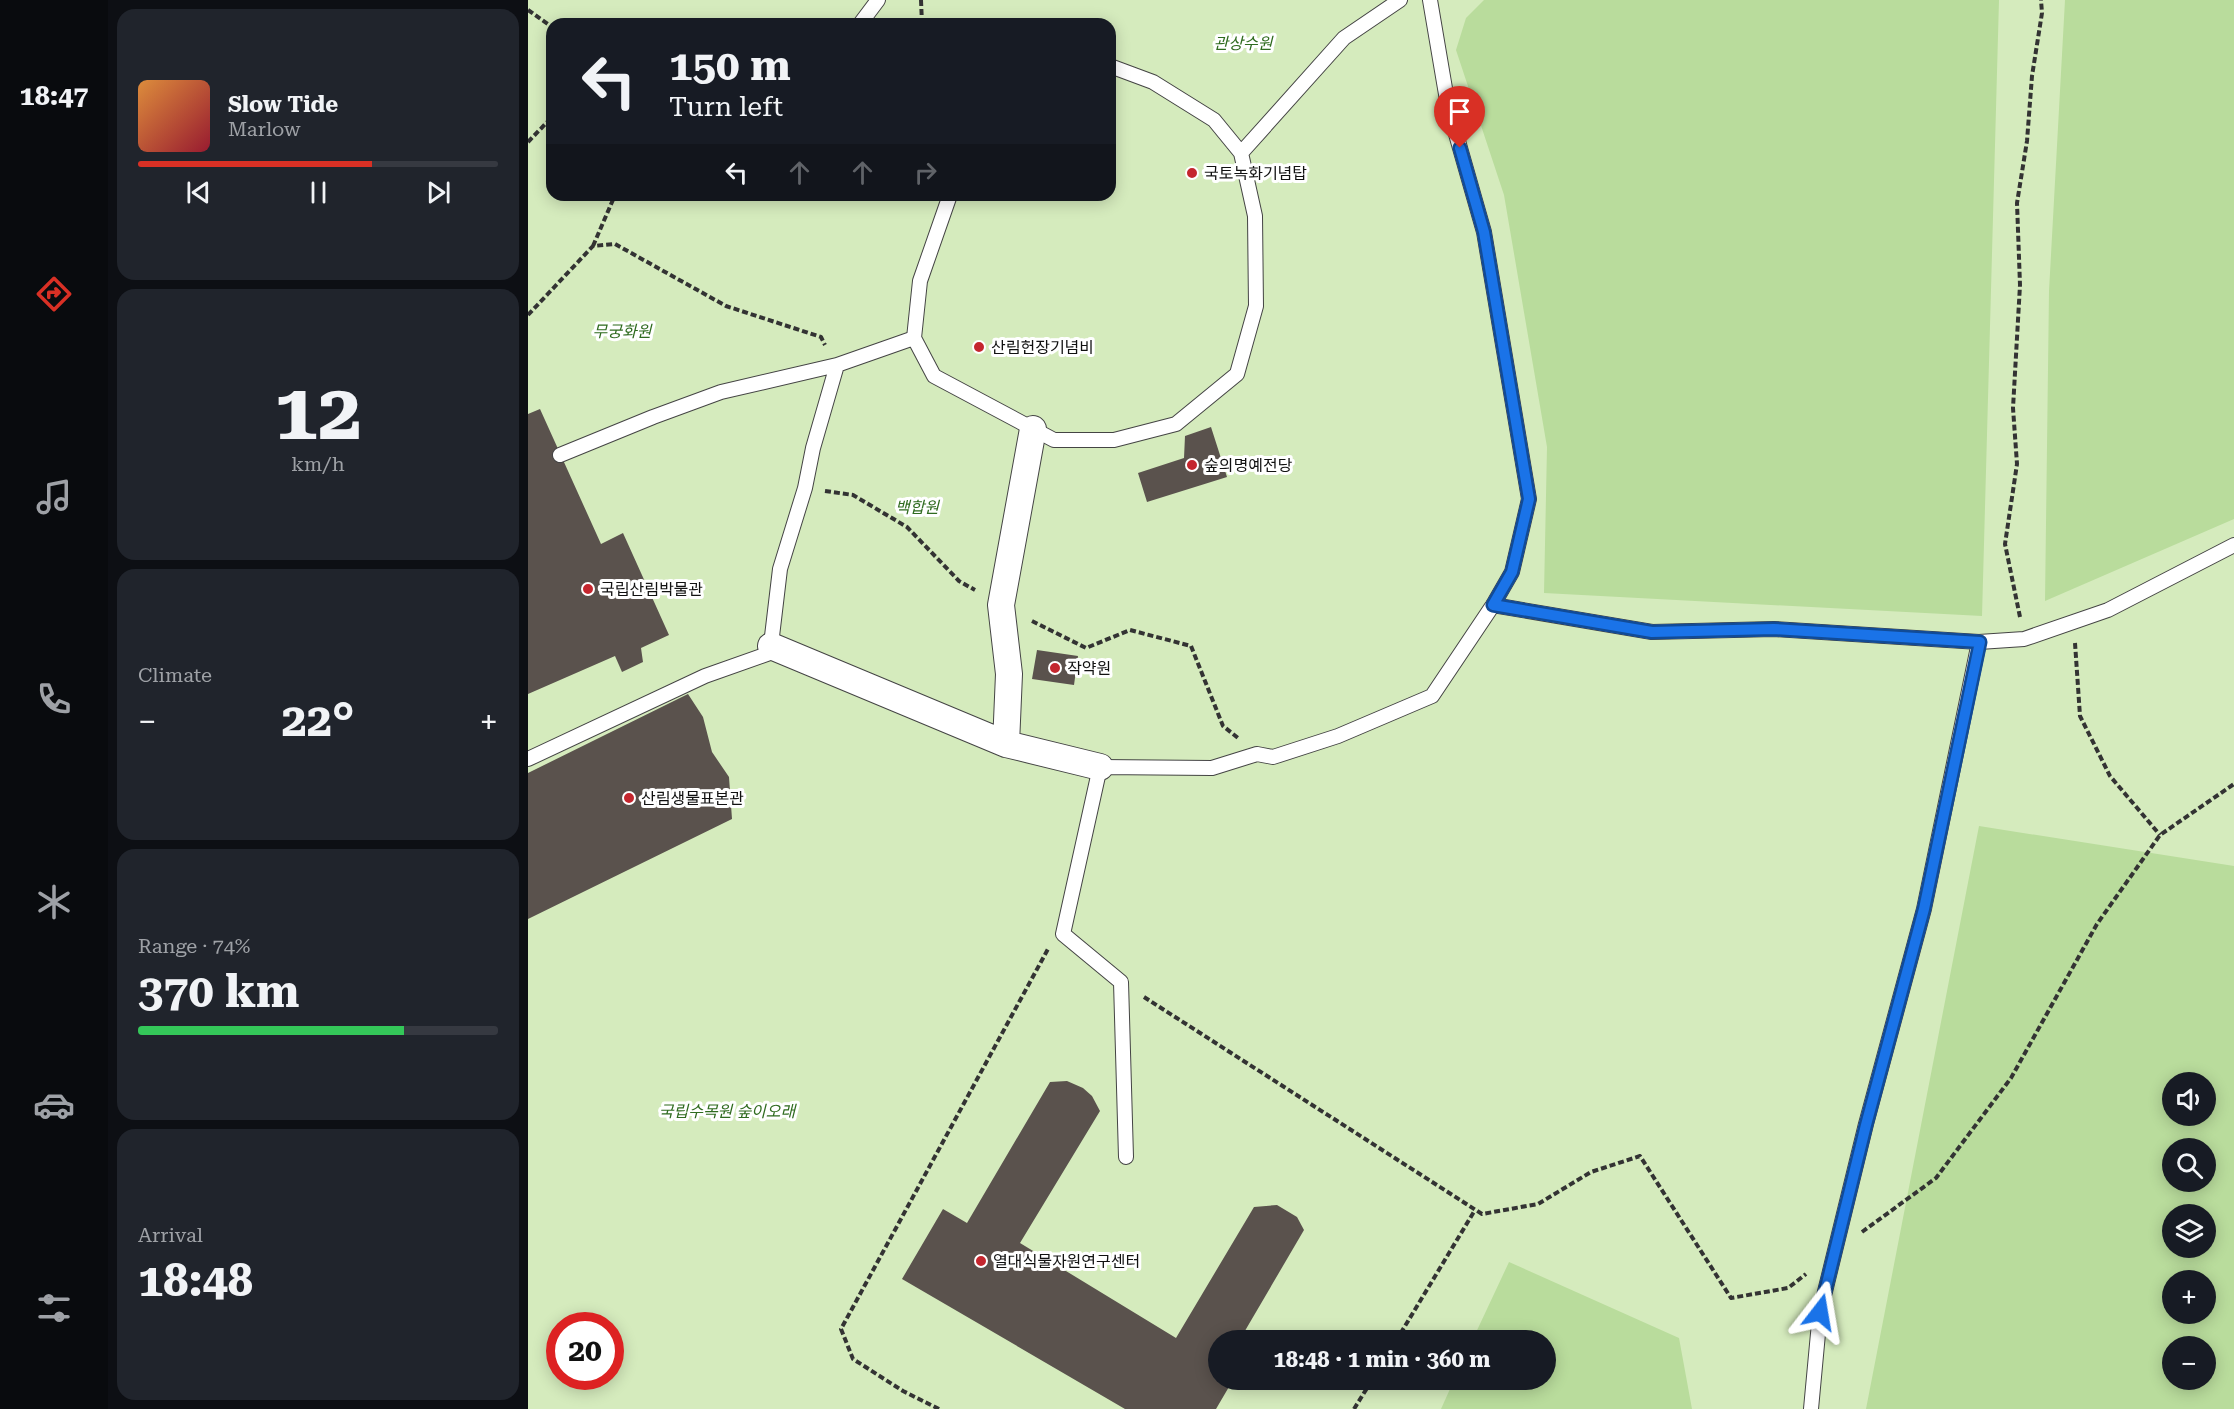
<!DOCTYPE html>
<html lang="en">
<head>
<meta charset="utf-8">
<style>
  body { margin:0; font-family:"Roboto Serif","Noto Sans KR",serif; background:#20242c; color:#f1f3f6; height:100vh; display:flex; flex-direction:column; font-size:22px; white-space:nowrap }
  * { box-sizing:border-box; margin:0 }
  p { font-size:20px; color:#9ea1a6 }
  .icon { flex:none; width:33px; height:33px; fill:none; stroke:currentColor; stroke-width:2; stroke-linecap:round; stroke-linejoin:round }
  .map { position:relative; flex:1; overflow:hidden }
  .details { display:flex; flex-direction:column; gap:9px; padding:9px; background:#0d0f14; width:420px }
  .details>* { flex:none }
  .top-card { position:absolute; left:18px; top:18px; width:570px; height:183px; border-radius:18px; box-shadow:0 3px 15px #0003; background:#171b24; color:#f1f3f6; overflow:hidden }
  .fabs { position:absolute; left:1634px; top:1072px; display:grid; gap:12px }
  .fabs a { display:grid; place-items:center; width:54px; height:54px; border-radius:50%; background:#171b24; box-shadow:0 3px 15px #0003; font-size:30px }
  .speed { position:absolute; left:18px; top:1312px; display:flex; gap:12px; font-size:30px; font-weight:700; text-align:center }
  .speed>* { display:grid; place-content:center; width:78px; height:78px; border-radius:50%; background:#171b24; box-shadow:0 3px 15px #0003; line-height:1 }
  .speed .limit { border:9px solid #d22; background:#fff; color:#111 }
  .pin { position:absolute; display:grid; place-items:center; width:51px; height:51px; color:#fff; margin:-62px -26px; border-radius:50% 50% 50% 0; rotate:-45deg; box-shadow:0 0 6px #0007 }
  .pin .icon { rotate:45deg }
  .me { position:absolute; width:66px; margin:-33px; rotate:14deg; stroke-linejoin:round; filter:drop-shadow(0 0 4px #0008) }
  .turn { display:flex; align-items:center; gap:21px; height:126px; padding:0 24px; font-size:27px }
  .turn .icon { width:78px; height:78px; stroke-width:2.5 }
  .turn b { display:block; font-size:42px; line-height:51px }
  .lanes { display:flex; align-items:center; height:57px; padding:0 24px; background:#0003; justify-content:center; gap:30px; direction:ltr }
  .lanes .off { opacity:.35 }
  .big { font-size:45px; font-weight:700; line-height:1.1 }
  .details .tile { flex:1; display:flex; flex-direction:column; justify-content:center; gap:9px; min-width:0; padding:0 21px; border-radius:18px; background:#20242c }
  .details .dial { align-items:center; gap:0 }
  .dial b { font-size:78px; line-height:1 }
  .song { display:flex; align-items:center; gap:18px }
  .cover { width:72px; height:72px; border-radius:9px; background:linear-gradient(135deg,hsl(30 70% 55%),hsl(350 70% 35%)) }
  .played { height:6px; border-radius:3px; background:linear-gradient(90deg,#d93025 65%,#363941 65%) }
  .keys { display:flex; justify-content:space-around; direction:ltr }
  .heat { display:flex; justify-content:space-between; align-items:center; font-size:33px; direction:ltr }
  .charge { height:9px; border-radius:4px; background:linear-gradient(90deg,#34c759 74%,#363941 0) }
  .trip { position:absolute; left:680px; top:1330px; width:348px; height:60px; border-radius:30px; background:#171b24; box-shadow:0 3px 15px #0003; font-weight:700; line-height:60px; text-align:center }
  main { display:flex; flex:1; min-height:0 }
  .dock { display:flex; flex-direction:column; width:108px; justify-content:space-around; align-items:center; background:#090b0e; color:#9ea1a6 }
  .dock .icon { width:42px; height:42px }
  .dock .active { color:#d93025 }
  .dock b { font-size:27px; color:#f1f3f6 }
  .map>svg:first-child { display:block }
</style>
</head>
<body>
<main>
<nav class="dock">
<b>18:47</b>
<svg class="icon active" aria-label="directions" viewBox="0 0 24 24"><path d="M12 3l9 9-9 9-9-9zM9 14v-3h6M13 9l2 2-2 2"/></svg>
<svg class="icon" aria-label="music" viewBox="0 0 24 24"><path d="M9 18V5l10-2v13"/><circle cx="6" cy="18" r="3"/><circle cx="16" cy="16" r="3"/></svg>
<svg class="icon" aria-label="phone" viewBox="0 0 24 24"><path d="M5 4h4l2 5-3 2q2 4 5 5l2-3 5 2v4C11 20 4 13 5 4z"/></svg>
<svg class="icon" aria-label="climate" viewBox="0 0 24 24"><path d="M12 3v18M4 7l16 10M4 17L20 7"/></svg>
<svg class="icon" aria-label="car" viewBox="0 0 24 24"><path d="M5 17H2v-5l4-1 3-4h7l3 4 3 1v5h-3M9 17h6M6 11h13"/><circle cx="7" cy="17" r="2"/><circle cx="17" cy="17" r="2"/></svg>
<svg class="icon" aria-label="filters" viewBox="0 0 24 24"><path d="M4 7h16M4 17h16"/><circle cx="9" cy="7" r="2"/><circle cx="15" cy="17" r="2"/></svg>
</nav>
<section class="details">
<div class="tile">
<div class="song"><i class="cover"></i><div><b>Slow Tide</b><p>Marlow</p></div></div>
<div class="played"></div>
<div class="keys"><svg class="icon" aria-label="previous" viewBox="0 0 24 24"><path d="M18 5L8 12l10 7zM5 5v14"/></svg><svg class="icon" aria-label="pause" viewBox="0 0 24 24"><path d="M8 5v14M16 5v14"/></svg><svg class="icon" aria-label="next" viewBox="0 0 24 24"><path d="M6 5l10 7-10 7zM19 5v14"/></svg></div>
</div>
<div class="tile dial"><b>12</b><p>km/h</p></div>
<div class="tile"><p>Climate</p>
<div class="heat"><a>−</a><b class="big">22°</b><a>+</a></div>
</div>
<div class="tile"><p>Range · 74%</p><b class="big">370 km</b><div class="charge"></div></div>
<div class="tile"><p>Arrival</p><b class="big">18:48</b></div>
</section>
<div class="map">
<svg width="1706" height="1409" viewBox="0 0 1706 1409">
  <rect width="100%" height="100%" fill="#fffdf5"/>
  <path fill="#d5ebbd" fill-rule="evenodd" d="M0,0H1706V1409H0ZM24,24H582V195H24ZM1644,1083H1677V1116H1644ZM1644,1149H1677V1182H1644ZM1644,1215H1677V1248H1644ZM1644,1281H1677V1314H1644ZM32,1326H82V1377H32ZM690,1341H1017V1380H690ZM1644,1347H1677V1380H1644Z"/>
  <path fill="#b9dc9c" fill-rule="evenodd" d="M956,0H1471L1454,616L1016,593L1019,447L976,195L928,50L938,18Z
    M1537,0H1706V519L1517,601L1521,291Z
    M1451,826L1706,866V1409H1338ZM1644,1083H1677V1116H1644ZM1644,1149H1677V1182H1644ZM1644,1215H1677V1248H1644ZM1644,1281H1677V1314H1644ZM1644,1347H1677V1380H1644Z
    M981,1262L1151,1338L1164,1409H913L926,1380H1017V1341H944Z"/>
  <path fill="#5a524d" d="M12,409L73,544L95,533L141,635L113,648L115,662L94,672L87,656L0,694V414Z
    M683,427L699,477L619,502L610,473L656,458L657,436Z
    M509,650L550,656L546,685L504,679Z
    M160,694L175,717L184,752L201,777L204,819L0,919V773Z
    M539,1081L555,1088L564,1096L572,1111L492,1243L648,1338L726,1207L749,1205L769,1217L776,1230L711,1341H690V1380H705L688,1409H597L374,1279L415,1209L439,1223L522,1082Z"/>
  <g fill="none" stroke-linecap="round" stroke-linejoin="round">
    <defs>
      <path id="service" d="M332,24L350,0
        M713,153L816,38L872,0
        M422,195L392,281L386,338L406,376L526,440H586L648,424L709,374L728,306L727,216L713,153L686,120L625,82L582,66
        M32,455L125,417L193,392L309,365L386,338
        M965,605L1124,632L1246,629L1451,642L1496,639L1580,610L1706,545
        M0,759L177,676L242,653L252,569L277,488L285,448L309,365
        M598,1157L593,982L535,934L572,767L684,768L729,754L745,757L810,736L904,696L965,605L984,572L1001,499L956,232L920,106L902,0
        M1283,1409L1292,1312L1338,1124L1396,909L1451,642"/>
      <path id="minor" d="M243,646L478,744L572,767
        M478,744L481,674L473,605L505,429"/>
    </defs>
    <use href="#service" stroke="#444" stroke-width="16"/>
    <use href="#minor" stroke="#444" stroke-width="28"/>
    <path stroke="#333" stroke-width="4" stroke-dasharray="6 3" stroke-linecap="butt" d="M393,0L394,24
      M0,10L24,27
      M0,142L24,117
      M65,246L87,195
      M0,315L65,246L87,244L198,306L293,337L297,345
      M297,491L325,495L379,527L431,581L447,590
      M1492,617L1477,544L1489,464L1485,408L1492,285L1489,203L1499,141L1504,76L1514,13L1513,0
      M504,621L558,648L602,630L663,646L695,726L710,738
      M1547,643L1552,716L1582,776L1632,835
      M616,997L954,1214L1010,1204L1063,1172L1112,1156L1203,1298L1260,1288L1278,1274
      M1334,1232L1408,1178L1483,1078L1569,924L1632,835L1706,784
      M868,1341L947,1210
      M411,1409L375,1391L325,1359L313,1329L520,949
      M826,1409L844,1380"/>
    <use href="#service" stroke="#fff" stroke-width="14"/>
    <use href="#minor" stroke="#fff" stroke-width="26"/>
  </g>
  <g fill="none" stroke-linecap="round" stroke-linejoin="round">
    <defs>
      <path id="route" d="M932,148L956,232L1001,499L984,572L965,605L1124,632L1246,629L1452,642L1396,909L1338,1125L1292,1312"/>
    </defs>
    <use href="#route" stroke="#114b97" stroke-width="15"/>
    <use href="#route" stroke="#1a73e8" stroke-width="10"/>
  </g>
  <g fill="#c4262e" stroke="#fff" stroke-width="2">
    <circle cx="664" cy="173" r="6"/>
    <circle cx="451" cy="347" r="6"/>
    <circle cx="664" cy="465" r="6"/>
    <circle cx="60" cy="589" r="6"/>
    <circle cx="527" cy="668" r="6"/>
    <circle cx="101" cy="798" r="6"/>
    <circle cx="453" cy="1261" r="6"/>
  </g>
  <g text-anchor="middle" stroke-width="6" stroke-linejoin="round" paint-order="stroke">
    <g font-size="16" font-style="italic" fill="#2f6b1f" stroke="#fff">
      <text x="715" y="49">관상수원</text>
      <text x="94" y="337">무궁화원</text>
      <text x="389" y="513">백합원</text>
      <text x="199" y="1117">국립수목원 숲이오래</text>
    </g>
    <g font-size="16" fill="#111" stroke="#fff" text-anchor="start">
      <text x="676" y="179">국토녹화기념탑</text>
      <text x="463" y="353">산림헌장기념비</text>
      <text x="676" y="471">숲의명예전당</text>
      <text x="72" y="595">국립산림박물관</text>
      <text x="539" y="674">작약원</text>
      <text x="113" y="804">산림생물표본관</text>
      <text x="465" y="1267">열대식물자원연구센터</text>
    </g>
  </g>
</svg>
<div class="fabs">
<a><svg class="icon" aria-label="sound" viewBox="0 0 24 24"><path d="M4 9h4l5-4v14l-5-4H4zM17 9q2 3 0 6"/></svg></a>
<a><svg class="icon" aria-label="search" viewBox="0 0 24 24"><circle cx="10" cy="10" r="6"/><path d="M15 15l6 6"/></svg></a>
<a><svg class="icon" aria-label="layers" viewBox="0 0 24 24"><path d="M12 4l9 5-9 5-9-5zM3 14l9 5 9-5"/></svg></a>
<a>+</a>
<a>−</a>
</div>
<div class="speed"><div class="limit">20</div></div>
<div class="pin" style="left:932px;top:148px;background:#d93025"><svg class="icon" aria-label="arrive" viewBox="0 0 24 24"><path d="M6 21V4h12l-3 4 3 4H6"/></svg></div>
<svg class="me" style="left:1292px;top:1312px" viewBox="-20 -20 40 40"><path d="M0-17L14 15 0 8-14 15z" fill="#1a73e8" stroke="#fff" stroke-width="4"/></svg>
<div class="trip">18:48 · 1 min · 360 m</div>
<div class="top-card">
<div class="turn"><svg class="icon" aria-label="left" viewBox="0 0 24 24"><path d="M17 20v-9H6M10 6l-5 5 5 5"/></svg><div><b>150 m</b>Turn left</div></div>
<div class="lanes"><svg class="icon" aria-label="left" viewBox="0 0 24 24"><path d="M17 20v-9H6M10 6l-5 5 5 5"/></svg><svg class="icon off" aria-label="ahead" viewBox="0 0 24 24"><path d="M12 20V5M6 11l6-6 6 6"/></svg><svg class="icon off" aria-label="ahead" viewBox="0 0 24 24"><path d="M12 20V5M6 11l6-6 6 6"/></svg><svg class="icon off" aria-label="right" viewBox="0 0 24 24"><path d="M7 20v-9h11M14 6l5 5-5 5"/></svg></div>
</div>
</div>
</main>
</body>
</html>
